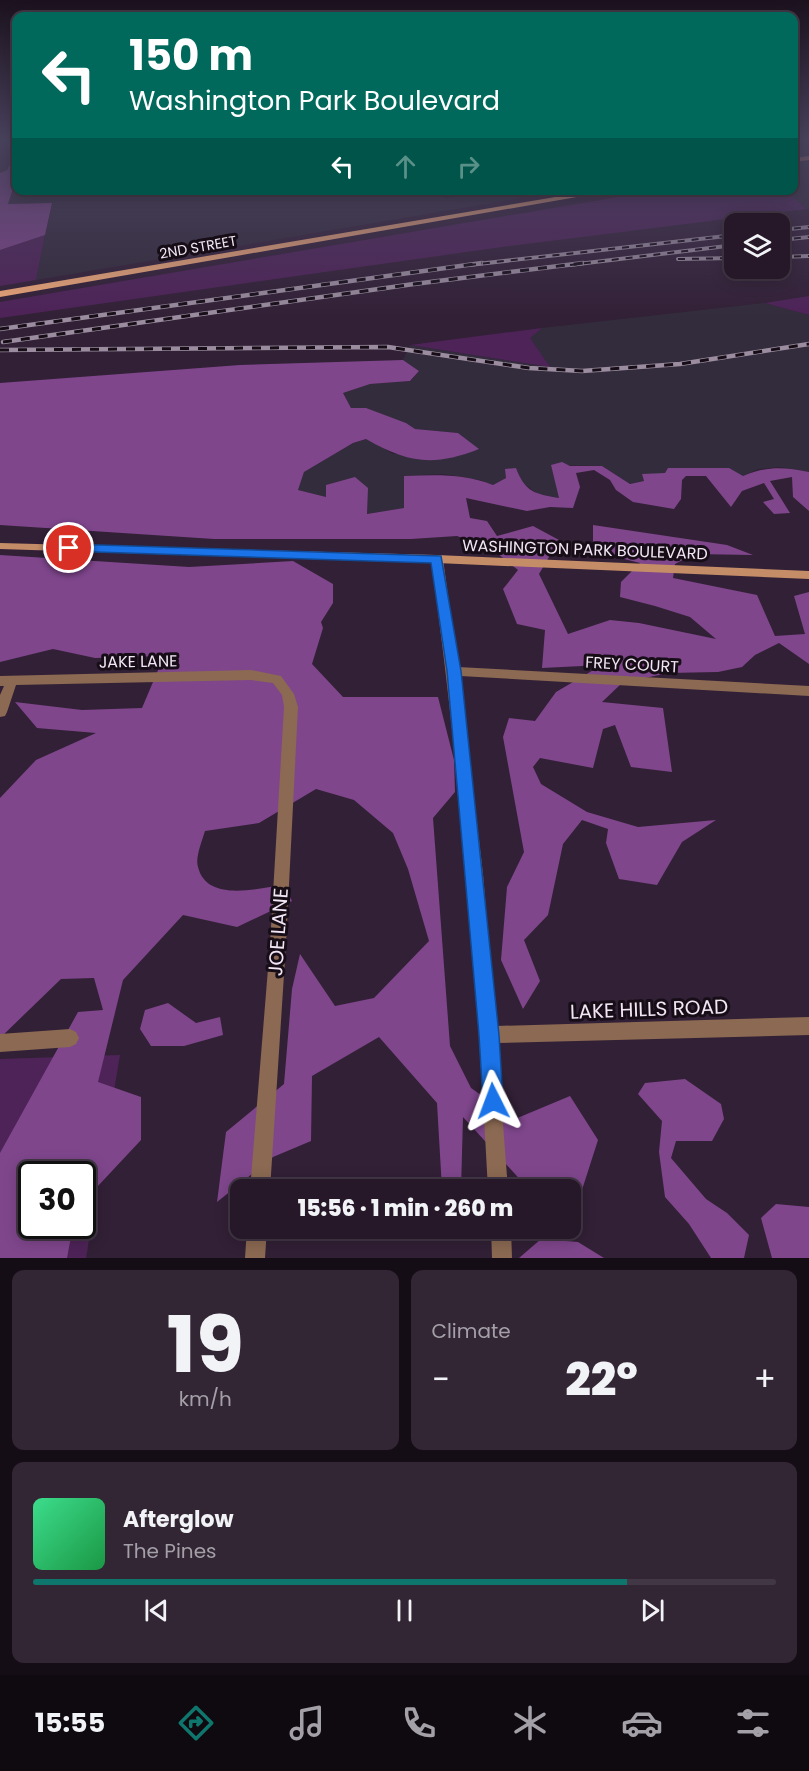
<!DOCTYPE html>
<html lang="en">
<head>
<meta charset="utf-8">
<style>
  body { margin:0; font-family:Poppins,sans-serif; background:#322534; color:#f1f3f6; height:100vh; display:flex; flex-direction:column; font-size:22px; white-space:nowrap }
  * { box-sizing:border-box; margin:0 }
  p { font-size:20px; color:#a4a0a8 }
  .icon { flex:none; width:33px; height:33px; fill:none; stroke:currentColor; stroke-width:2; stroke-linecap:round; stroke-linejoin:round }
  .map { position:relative; height:1258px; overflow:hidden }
  .details { display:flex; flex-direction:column; gap:12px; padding:12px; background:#150d16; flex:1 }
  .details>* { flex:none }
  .guide { position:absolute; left:12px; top:12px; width:786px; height:183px; border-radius:12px; box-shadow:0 3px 15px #0003,0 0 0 2px #423745; background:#00695c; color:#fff; overflow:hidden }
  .fabs { position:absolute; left:724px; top:213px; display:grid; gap:12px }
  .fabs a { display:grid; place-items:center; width:66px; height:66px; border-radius:12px; background:#261828; box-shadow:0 3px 15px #0003,0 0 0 2px #423745; font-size:30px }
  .speed { position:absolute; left:18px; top:1161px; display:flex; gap:12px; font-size:30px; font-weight:700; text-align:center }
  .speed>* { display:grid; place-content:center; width:78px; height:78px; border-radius:50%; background:#261828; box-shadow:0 3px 15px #0003,0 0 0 2px #423745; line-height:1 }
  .speed .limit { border:3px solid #111; border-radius:9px; background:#fff; color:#111 }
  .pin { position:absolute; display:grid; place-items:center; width:51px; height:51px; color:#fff; margin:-26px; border:3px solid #fff; border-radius:50%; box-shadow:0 2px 6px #0007 }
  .me { position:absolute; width:66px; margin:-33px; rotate:357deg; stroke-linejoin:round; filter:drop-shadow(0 0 4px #0008) }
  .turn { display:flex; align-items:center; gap:21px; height:126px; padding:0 18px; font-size:27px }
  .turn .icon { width:78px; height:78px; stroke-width:2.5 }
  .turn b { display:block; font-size:42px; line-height:51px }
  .lanes { display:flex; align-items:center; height:57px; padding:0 18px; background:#0003; justify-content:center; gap:30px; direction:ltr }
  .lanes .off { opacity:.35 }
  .big { font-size:45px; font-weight:800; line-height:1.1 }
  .details .card { flex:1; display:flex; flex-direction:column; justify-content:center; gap:9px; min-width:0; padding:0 21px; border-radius:12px; background:#322534 }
  .details .dial { align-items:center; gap:0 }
  .dial b { font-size:78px; line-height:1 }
  .song { display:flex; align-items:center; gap:18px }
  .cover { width:72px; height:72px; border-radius:9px; background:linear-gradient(135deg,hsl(150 70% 55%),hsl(140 70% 35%)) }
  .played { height:6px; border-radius:3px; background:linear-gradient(90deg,#0f766e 80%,#423745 80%) }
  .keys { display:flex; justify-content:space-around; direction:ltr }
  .heat { display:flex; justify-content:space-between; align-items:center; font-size:33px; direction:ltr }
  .details .tiles { flex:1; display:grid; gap:12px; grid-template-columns:1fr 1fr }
  .card:last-child { grid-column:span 2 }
  .trip { position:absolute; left:230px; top:1179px; width:351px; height:60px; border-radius:12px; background:#261828; box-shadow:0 3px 15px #0003,0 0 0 2px #423745; font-weight:800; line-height:60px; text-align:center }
  .tabs { display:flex; height:96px; justify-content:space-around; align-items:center; background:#0f0a10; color:#a4a0a8 }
  .tabs .icon { width:42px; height:42px }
  .tabs .active { color:#0f766e }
  .tabs b { font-size:27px; color:#f1f3f6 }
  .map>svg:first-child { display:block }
</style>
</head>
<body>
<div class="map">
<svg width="809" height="1258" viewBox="0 0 809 1258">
  <rect width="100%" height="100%" fill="#322036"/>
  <path fill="#332c3c" d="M794,141H809V209H806L787,191L794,190Z
    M16,179V190H415L447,198L493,192L522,198L36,280L52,203L8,204Z
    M765,303L809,315V472L780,467L758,469L743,476L642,474L644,481L630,484L602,466L551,465L560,498L538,494L521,482L516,468L506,478L493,485L480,480L443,474L404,476L405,508L366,514L326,497L298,490L304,472L353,443L367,439L393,454L478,449L458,433L414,429L406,423L366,409L351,408L343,393L370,384L411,381L419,371L403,360L410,345L549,367L529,338L542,328Z"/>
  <path fill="#4e2358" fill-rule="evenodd" d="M653,191H787L806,209L502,247L0,318V302Z
    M45,235L36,280L0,286V250Z
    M809,296V315L765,303Z
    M542,328L530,338L550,367L410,345Z
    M120,1055L86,1258H0V1059ZM32,1174H82V1226H32Z"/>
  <path fill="#7f468c" d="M6,141H16V179L8,204L52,203L45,235L0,250V173L7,170L14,157Z
    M403,360L419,371L410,381L370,384L343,393L351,408H366L406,423L415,429L458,433L479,449C433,467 408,463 366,439L353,443L304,472L298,490L326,497V485L355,477L368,488L367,514L404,508V476C434,475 464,473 493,485L506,478L505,469L516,468C525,492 535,494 559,498L551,465L562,462L570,466H602L630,484L644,481L642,474L665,473L668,468H729L743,476C767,466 784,467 809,472V511L793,497L792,477L770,481L790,513L774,514L763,502L774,499L764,483L742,491L731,507L706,476H686L682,480L681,499L674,509L633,502L616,490L610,480L594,470L576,473L580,487L573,508L550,507L527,511L466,498L470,518L487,521L497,536L533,526L559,540L539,574L568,634L610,620L639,623L716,639L690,617L655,606L620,597L621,582L640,563L593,551V525L727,545L753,555L694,554L675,564L673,578L757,595L775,636L805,634L794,596L809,592V664L779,643L755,655L742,667L718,672L668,673L622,683L602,702L663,708L672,772L631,767L615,725L603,729L593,768L540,758L533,767L541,784L587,812L638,827L716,820L682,842L657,885L619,879L606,843L608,829L582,820L563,844L548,915L524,940L540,981L523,1009L501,960L507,887L524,852L503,737L509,718L535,721L556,692L602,665L542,668L545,630L517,624L503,589L518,570L492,549L457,536L411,539H214L0,525V383L240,365Z
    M0,555L189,567L293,561L333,584V603L321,622L323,628L312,664L343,697H438L454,760L455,792L433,818L450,1046L471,1088L515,1119L570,1096L598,1140L581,1193L525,1185L463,1117L461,1189H442L437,1103L379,1037L312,1076L311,1141L273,1157L217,1202L226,1132L284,1084L292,989L300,954L335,1006L374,998L429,941L408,869L393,833L354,800L316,789L259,823L205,831C202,841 195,858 198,867C207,903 258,888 284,885L292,901L237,927L183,915L123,980L98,1082L141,1097V1140L83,1202L82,1174H32V1226H73L67,1258H0V1153L78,1012L103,1010L94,978L61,979L0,1038V798L36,760L96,733L37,728L15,702L82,710L142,708L164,656L95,658L53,649L0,662Z
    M168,1003L196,1023L220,1017L223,1035L184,1046H151L140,1029L145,1010Z
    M685,1079L721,1104L724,1119L712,1141H676L671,1158L706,1199L727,1213L749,1235L744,1258H711L689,1224L665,1197L659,1152L662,1121L638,1094L645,1083Z
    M776,1204L809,1207V1258H772L761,1218Z
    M541,1239L578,1242L604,1258H519Z"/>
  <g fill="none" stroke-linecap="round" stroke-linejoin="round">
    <path fill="#8b6952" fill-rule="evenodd" d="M437,555L443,559L458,667L809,686V696L460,676L483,874L496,1026L809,1017V1035L497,1043L508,1190H488C477,978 460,768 431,559Z
      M251,670L281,676L294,694L298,707L286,944L270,1190H250L270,944L284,707L282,695L273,683L251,680L16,685L7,712L5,716L0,717V695L4,686H0V676Z
      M70,1029L76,1032L79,1038L76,1044L70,1047L0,1052V1034Z
      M247,1228H267L265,1258H245Z
      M491,1228H511L512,1258H492Z"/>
    <path fill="#c48d67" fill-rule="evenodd" d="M0,543L437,555L809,571V579L437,563L0,549Z"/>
    <path fill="#efa878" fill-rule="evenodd" d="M809,156V160L794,162V158Z
      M597,190H617L0,297V291Z"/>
    <defs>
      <path id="rail-far1" d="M780,230L809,227
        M780,240L809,237
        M780,257L809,256
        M678,259L735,258
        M469,265L735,235
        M570,265L735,245"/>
      <path id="rail" d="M0,329L482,263
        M3,342L414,284L583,263
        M0,350L388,347L529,368L582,371L680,364L809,344"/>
    </defs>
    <use href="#rail-far1" stroke="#9b8d9f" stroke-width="4"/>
    <use href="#rail" stroke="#9b8d9f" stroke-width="4.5"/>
    <use href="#rail-far1" stroke="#160d17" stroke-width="2" stroke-dasharray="7" stroke-linecap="butt"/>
    <use href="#rail" stroke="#160d17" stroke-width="3" stroke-dasharray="9" stroke-linecap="butt"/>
  </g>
  <linearGradient id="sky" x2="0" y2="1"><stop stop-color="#1c121e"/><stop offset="0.44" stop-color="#49425d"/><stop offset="1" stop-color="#49425d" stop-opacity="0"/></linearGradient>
  <rect width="809" height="317" fill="url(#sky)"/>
  <path fill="#1a73e8" stroke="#114b97" stroke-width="1.5" d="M69,544L441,556L461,671L499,1035L503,1101L500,1108L493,1111L486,1108L483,1101L479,1035L447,671L431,563L65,551L63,548L65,545Z"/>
  <g text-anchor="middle" stroke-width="6" stroke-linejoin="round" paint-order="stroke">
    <g font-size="14" fill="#f2e6f5" stroke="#160d17">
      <text transform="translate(198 247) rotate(-10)" y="5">2ND STREET</text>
    </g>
    <g font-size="16" fill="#f2e6f5" stroke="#160d17">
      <text transform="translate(585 549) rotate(2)" y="6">WASHINGTON PARK BOULEVARD</text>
      <text transform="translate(138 661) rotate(-1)" y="6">JAKE LANE</text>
      <text transform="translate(632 664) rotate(3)" y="6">FREY COURT</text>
    </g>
    <g font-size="20" fill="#f2e6f5" stroke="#160d17">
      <text transform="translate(278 932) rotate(-86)" y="7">JOE LANE</text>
      <text transform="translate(649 1009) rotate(-2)" y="7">LAKE HILLS ROAD</text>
    </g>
  </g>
</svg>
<div class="fabs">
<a><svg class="icon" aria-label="layers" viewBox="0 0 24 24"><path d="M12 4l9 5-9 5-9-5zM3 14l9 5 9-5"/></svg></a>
</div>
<div class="speed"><div class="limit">30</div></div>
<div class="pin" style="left:69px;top:548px;background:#d93025"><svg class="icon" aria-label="arrive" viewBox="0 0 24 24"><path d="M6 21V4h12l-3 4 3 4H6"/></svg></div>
<svg class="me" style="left:493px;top:1101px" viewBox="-20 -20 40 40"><path d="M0-17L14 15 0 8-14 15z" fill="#1a73e8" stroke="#fff" stroke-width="4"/></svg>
<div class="trip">15:56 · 1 min · 260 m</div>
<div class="guide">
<div class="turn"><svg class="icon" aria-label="left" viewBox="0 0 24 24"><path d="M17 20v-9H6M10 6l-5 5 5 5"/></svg><div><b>150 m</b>Washington Park Boulevard</div></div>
<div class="lanes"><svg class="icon" aria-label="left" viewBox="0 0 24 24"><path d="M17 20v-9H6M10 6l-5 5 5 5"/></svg><svg class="icon off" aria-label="ahead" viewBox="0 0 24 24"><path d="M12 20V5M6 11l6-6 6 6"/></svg><svg class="icon off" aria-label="right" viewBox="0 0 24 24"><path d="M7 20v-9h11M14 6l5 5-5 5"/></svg></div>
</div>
</div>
<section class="details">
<div class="tiles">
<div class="card dial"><b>19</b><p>km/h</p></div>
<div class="card"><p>Climate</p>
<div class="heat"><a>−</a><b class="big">22°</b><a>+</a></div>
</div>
<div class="card">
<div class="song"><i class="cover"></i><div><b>Afterglow</b><p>The Pines</p></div></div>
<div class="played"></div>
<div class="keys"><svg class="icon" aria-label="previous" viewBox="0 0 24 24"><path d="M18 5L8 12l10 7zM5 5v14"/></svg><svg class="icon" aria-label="pause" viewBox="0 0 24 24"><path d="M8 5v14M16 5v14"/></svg><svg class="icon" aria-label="next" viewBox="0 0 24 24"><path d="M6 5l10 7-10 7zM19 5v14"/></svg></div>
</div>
</div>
</section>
<nav class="tabs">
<b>15:55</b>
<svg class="icon active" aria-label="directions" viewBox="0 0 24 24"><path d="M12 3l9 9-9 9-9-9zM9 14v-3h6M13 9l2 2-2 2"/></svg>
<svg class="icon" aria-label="music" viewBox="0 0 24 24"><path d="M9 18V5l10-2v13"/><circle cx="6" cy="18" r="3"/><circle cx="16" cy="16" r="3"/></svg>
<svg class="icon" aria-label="phone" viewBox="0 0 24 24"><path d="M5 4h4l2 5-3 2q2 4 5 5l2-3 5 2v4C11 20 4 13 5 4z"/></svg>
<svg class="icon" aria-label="climate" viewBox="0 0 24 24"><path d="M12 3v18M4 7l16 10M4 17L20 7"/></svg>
<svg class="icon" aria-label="car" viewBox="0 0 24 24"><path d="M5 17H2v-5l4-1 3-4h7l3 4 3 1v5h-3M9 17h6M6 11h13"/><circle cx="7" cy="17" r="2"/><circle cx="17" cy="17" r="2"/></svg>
<svg class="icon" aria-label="filters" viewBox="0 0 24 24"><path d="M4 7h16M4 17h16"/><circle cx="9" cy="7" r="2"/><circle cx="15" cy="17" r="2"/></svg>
</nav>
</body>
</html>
